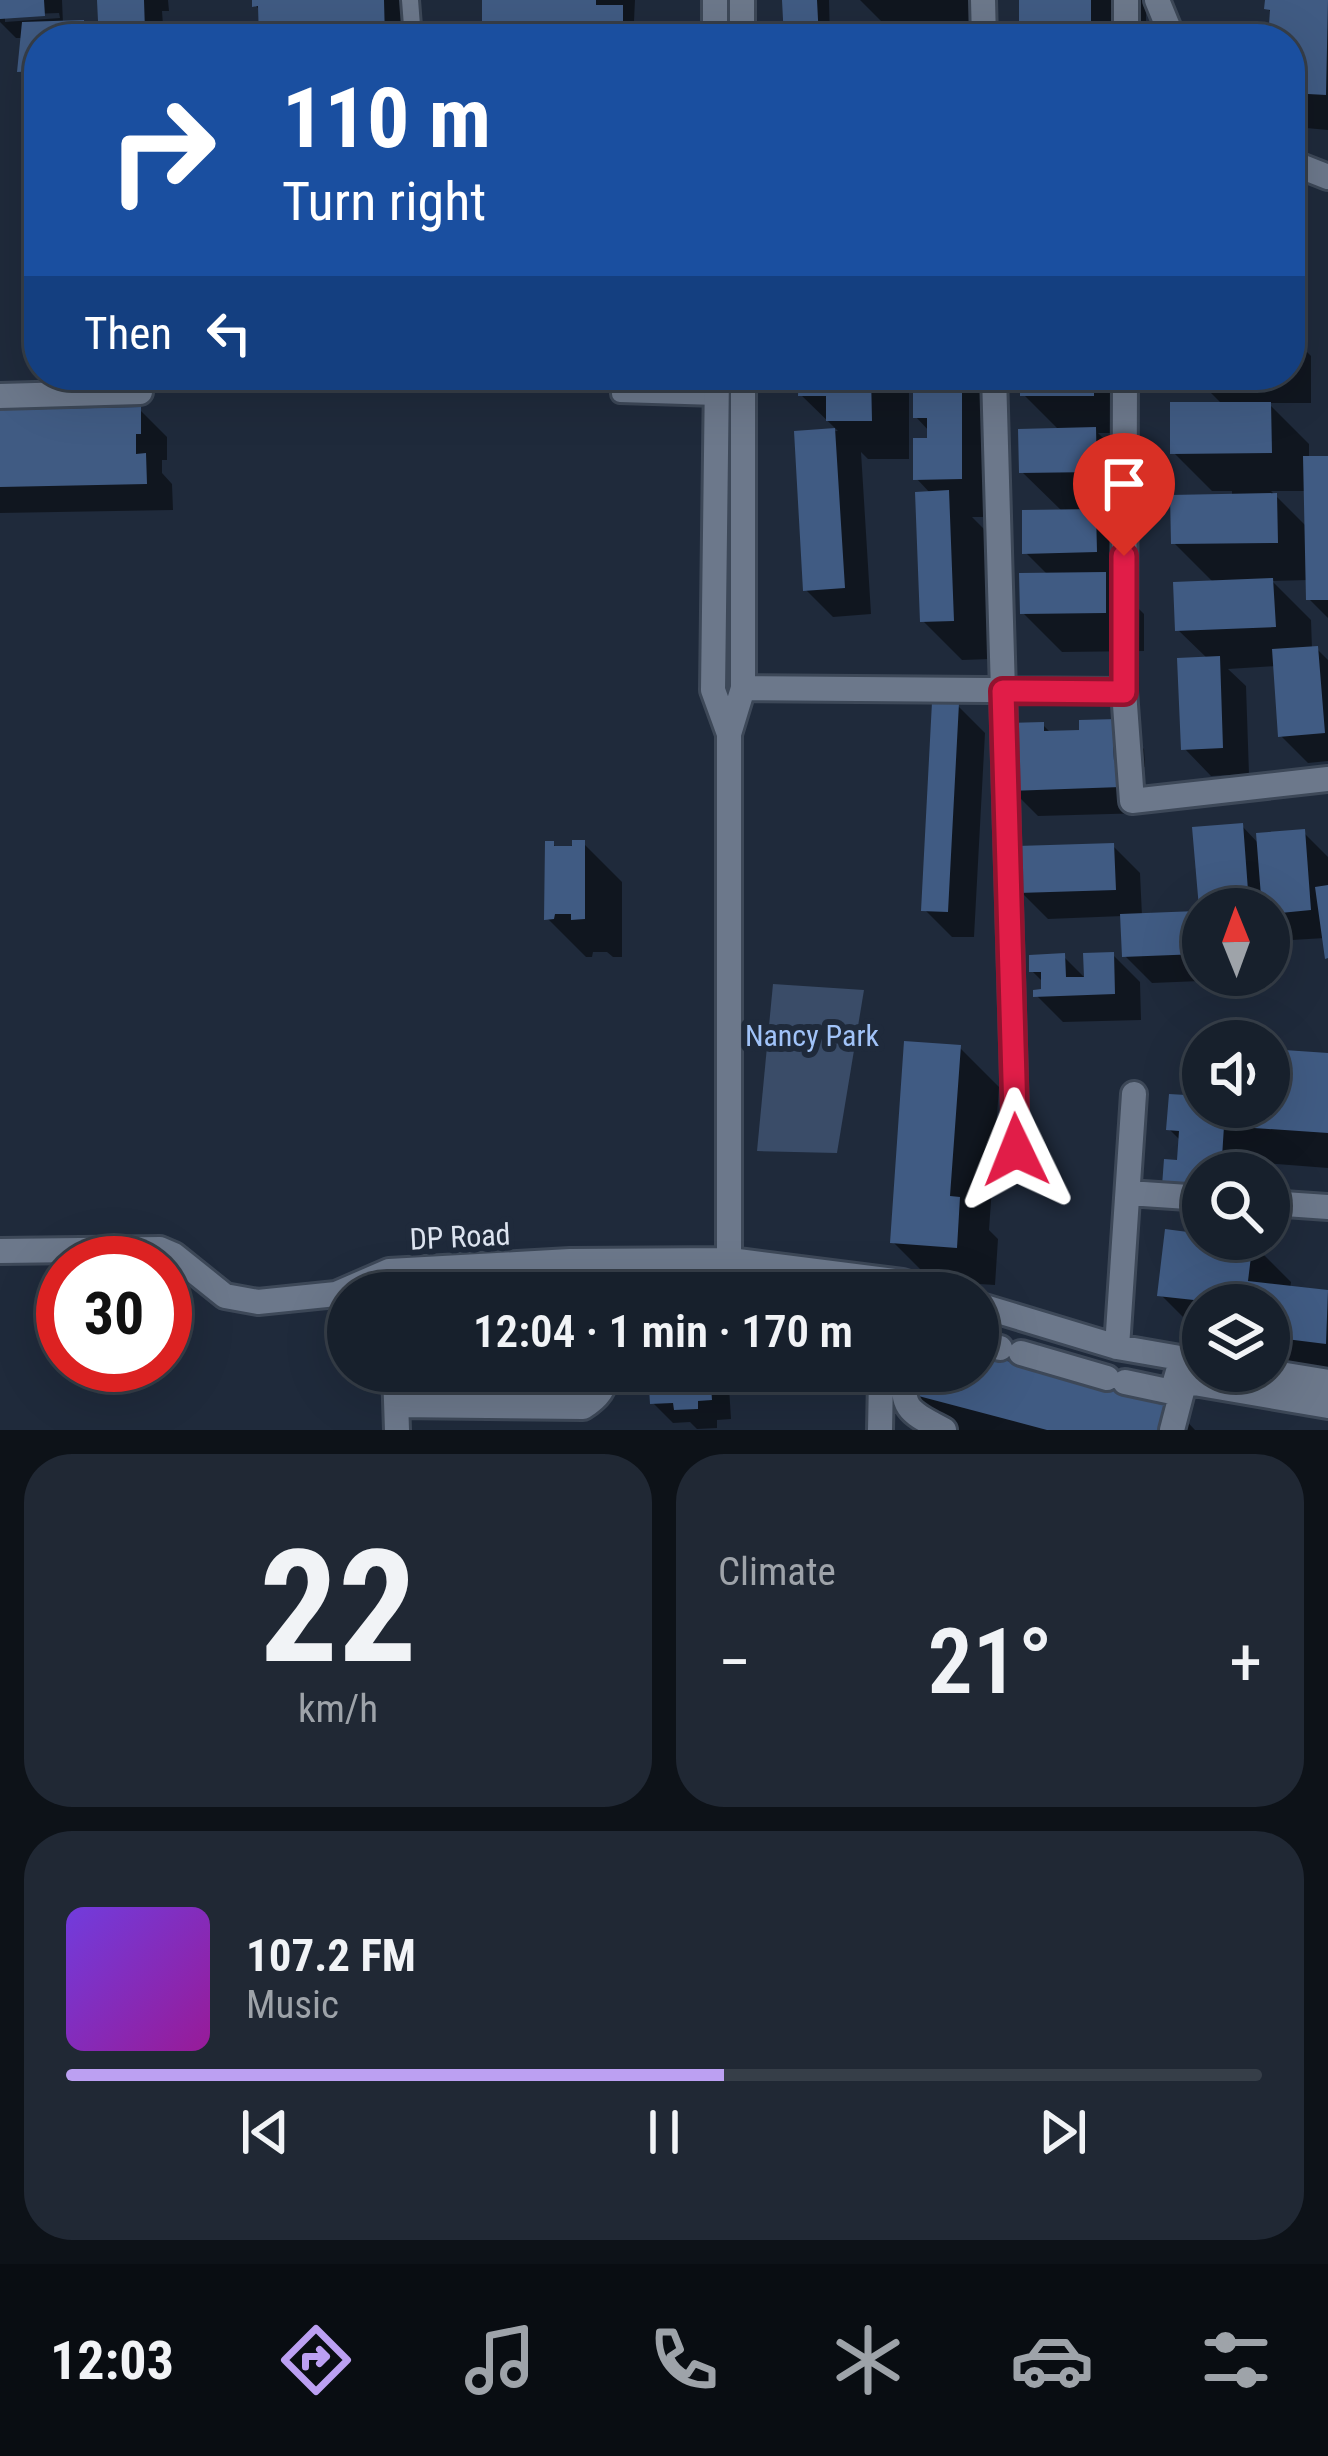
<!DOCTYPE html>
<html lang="en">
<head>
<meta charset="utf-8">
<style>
  body { margin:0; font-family:"Roboto Condensed",sans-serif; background:#202834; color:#f1f3f6; height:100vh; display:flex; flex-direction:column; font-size:45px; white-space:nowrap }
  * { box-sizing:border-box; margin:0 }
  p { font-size:39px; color:#9ea3a9 }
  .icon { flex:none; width:66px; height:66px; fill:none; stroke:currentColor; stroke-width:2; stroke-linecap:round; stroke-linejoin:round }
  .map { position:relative; height:1430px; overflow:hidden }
  .side { display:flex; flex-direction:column; gap:24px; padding:24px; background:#0d1218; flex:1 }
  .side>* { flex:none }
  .banner { position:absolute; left:24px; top:24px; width:1281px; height:366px; border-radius:48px; box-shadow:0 12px 48px #0002,0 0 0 3px #363e48; background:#1a4fa0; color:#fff; overflow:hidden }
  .needle { width:78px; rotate:359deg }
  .controls { position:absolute; left:1182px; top:888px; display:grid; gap:24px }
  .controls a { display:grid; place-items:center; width:108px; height:108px; border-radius:50%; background:#17202c; box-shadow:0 12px 48px #0002,0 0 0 3px #363e48; font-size:60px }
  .speed { position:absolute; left:36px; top:1236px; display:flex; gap:24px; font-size:60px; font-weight:700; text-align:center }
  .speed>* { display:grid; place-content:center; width:156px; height:156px; border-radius:50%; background:#17202c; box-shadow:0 12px 48px #0002,0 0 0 3px #363e48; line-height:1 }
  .speed .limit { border:18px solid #d22; background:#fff; color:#111 }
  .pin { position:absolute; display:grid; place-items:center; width:102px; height:102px; color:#fff; margin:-123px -51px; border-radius:50% 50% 50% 0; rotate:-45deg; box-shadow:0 0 12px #0007 }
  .pin .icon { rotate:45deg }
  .me { position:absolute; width:132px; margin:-66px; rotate:358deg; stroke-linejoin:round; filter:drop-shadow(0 0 9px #0008) }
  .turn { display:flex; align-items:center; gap:42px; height:252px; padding:0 60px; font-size:54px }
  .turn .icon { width:156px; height:156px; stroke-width:2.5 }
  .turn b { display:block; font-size:84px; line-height:102px }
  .then { display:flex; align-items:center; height:114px; padding:0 60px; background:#0003; gap:24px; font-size:45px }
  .big { font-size:90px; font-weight:600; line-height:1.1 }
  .side .tile { flex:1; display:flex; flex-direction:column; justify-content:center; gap:18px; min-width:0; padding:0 42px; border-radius:48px; background:#202834 }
  .side .dial { align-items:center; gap:0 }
  .dial b { font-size:156px; line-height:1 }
  .song { display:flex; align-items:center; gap:36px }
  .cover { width:144px; height:144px; border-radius:18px; background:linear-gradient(135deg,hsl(260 70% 55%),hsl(300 70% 35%)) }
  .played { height:12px; border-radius:6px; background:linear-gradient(90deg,#bca0f2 55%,#363e48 55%) }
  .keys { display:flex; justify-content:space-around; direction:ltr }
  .heat { display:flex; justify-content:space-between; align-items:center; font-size:66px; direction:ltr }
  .side .tiles { flex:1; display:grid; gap:24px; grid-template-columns:1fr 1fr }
  .tile:last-child { grid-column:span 2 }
  .trip { position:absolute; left:327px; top:1272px; width:672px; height:120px; border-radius:60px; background:#17202c; box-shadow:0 12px 48px #0002,0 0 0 3px #363e48; font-weight:600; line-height:120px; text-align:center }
  .dock { display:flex; height:192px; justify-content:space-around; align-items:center; background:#090d12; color:#9ea3a9 }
  .dock .icon { width:84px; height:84px }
  .dock .on { color:#bca0f2 }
  .dock b { font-size:54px; color:#f1f3f6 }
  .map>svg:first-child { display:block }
</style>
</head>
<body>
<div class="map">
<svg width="1328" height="1430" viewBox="0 0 1328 1430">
  <rect width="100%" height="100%" fill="#1f2a3b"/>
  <path fill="#3a4c68" d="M773,984L864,990L837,1153L757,1151Z"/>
  <path fill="#0007" fill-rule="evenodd" d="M0,0H62L63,24L83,23L94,34L101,24L100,0H168L169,11H162L164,39H39V84H34L21,71L24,38H16L0,22ZM59,13L60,18L5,22V15Z
    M255,0H420V26L410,39H262L261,11L255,5Z
    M501,0H635L634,21L653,39H485Z
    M785,0H829L830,39H787Z
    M860,0H996V39H899Z
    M1022,0H1146V37L1024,39Z
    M1268,0H1328V130L1306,128L1290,112V39H1271L1273,14L1267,8Z
    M1290,263L1300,272L1299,311L1290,310Z
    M1290,335L1311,356V403H1268L1309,444V459H1328V618L1309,599V580L1272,581L1311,620L1312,649H1317L1328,660V761L1308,763L1281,736L1276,666L1228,669L1246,686L1249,774L1211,776L1184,748L1208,659L1178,630L1214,583L1174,543L1232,497V491H1212L1173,452L1223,405L1193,375H1290ZM1271,491H1307L1308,528Z
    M75,375H166V389L142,390L127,375L120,376V396L96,397Z
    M802,375H909V459H868L861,452L871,614L833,617L806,590L797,433L838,431L801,395Z
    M916,375H1000V517H972L987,532L991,659L962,660L923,621L931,494L916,478L930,441V432L916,417Z
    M1023,375H1112L1132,395L1131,433H1098L1134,469L1135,509L1094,510L1134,551L1120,590L1144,614V651L1062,652L1023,613L1049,576L1025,552L1063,512L1022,472L1060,431L1023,394Z
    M140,410L167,437V460H162V473L172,484L173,510L0,513V413Z
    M958,706L985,733L974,937H952L924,909Z
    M1117,722L1144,749L1145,767H1139V784L1146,791L1147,813L1038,816L1011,789L1043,725L1052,734L1082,733Z
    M1242,826L1259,844L1303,832L1328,857V957L1325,938L1292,940L1274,922L1275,930L1269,931V909H1204L1202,907Z
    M583,843L622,882V957H613L607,952H593L592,957H586L547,918L553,844L558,849Z
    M1113,846L1140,873L1142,916L1196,914L1203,921V975H1224V980L1152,983L1125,956L1123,916L1048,919L1021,892Z
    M1113,955L1140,982L1141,1020L1063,1022L1036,995L1044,992V983L1032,971L1064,957L1087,980Z
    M960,1048L999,1087L989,1230L998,1239L995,1285L932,1281L893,1242Z
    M1269,1052L1328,1056V1168L1262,1163V1173H1203V1222L1165,1184L1180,1164L1182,1142L1169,1129L1203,1099V1107H1269Z
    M1203,1237L1252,1243L1291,1282L1290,1289L1328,1293V1377L1269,1361V1305H1203V1334L1199,1333L1160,1294Z
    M694,1268L718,1293H643Z
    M978,1356L1175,1409L1195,1430H1200H948L910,1392L978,1371Z
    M433,1371H632L633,1385L602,1387L587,1371L507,1376L509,1417L472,1419L433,1380Z
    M651,1371H728L731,1419L717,1420V1428L697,1429L690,1422L673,1423L653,1403Z"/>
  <path fill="#405b83" d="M0,0H44L45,16L0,19Z
    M97,0H144L145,31L152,30V39H91L90,22L98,21Z
    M252,0H384L385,39H259L258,6L252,7Z
    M482,0H596V5H623V39H482Z
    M782,0H817L819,39H784Z
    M1019,0H1091V33H1108V39H1019Z
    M1265,0H1328L1326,95L1290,93V39H1268L1270,10L1264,9Z
    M84,20L85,39H39V71L17,72L22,22Z
    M799,375H871L872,421H826V396H798Z
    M913,375H962V479L913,480V438H927V418H913Z
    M1020,375H1094V396H1020Z
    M1170,402H1271L1272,453L1170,454Z
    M141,407V434H136V454L146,453L147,484L0,487V410Z
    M1096,427L1097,472L1019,473L1018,429Z
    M835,428L845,588L803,591L794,431Z
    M1303,456H1328V600H1306Z
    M949,490L954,621L920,622L915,492Z
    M1277,493L1278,543L1171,544L1170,495Z
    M1096,509L1097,552L1022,554V510Z
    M1106,572V613L1020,614L1019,573Z
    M1273,578L1276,627L1175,631L1173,582Z
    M1318,646L1325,733L1278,737L1272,649Z
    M1220,656L1223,748L1181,750L1177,658Z
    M932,702L959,703L948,912L921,911Z
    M1118,719L1119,741H1113L1114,761L1120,760L1121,787L1008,791L1005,723L1044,722V731L1079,730V720Z
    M1243,823L1249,904L1199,908L1192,827Z
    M1305,829L1311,910L1269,914V909H1262L1256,833Z
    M572,840H585V919L571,920V914H555L554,919L544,920L545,841H554V846H572Z
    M1114,843L1116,890L1018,893L1017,846Z
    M1328,885V958L1325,959L1315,887Z
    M1197,911L1199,954L1122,957L1120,914Z
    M1114,952L1115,994L1033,997V990L1041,989V972H1029V955L1065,953L1066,977H1084L1083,953Z
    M904,1041L961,1045L950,1196L960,1197L957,1248L890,1243Z
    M1269,1049L1328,1053V1133L1224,1126L1221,1173H1203V1189L1162,1186L1164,1159L1177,1160L1179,1131L1166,1130L1169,1094L1203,1096V1107H1269Z
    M1165,1229L1203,1234V1239L1253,1240L1248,1281L1328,1290L1326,1344L1269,1337V1305H1240L1157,1296Z
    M695,1265L696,1293H640L639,1267Z
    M552,1281L553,1286L592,1283V1293H537V1282Z
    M518,1284L519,1293H422V1289Z
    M978,1353L1176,1407L1169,1430H1047L907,1393L913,1371H978Z
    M430,1371H471L472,1379L430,1381Z
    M648,1371H710L712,1400L698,1401V1409L674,1410L673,1403L650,1404Z"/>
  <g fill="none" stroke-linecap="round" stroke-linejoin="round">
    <defs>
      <path id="lane" d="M410,0L413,39
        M620,394L717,397"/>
      <path id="street" d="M715,0V39
        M742,0V39
        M983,0L984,39
        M1157,0L1173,39
        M1126,39V0
        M1290,162L1328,177
        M717,375L713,690L729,734
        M994,375L1016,1150
        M1125,375L1124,691L1132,801L1328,779
        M0,396L140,392
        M743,688L1124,691
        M1128,1193L1203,1198
        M1269,1203L1328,1207
        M0,1251L160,1249L174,1255L225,1296L258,1302L336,1294L389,1271L570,1261L730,1260L902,1282L939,1293
        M605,1287V1293
        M729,1293V734L743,688V375
        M978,1305L1117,1347L1203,1362
        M978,1342L1000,1348
        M1117,1347L1134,1094
        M1021,1353L1107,1378
        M395,1371L397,1430
        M416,1371L417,1405
        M753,1371L881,1379L880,1430
        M906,1371C899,1410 912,1413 944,1430
        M1262,1371L1328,1382
        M1125,1382L1172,1392L1182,1358
        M1194,1383L1328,1406
        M397,1405L583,1407C599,1397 604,1389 608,1371
        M1172,1430L1185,1380"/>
    </defs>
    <use href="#lane" stroke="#3d4858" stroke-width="22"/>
    <use href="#street" stroke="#3d4858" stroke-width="30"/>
    <use href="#lane" stroke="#6c788b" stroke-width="16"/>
    <use href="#street" stroke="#6c788b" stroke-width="24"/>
  </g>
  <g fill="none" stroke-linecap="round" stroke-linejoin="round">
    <defs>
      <path id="route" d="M1016,1150L1003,691L1124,692V556"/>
    </defs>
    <use href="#route" stroke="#92132f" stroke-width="30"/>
    <use href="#route" stroke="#e11d48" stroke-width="21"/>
  </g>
  <g text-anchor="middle" stroke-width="12" stroke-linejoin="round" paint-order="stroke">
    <g font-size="30" fill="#a1c3f8" stroke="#1f2a3b">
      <text x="812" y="1046">Nancy Park</text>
    </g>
    <g font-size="30" fill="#dde4f0" stroke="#1f2a3b">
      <text transform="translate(460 1237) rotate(-3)" y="10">DP Road</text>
    </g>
  </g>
</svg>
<div class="controls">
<a><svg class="needle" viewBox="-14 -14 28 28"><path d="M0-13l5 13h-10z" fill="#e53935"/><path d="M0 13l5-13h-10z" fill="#9ea3a9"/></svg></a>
<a><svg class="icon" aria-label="sound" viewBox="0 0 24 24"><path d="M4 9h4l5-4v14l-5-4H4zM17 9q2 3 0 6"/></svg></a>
<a><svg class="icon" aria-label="search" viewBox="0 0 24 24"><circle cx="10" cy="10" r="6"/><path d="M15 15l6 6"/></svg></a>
<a><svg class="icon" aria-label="layers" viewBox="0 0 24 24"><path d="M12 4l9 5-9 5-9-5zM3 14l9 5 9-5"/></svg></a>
</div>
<div class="speed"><div class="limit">30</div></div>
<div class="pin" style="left:1124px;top:556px;background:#d93025"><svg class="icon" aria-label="arrive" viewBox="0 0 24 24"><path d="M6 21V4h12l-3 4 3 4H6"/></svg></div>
<svg class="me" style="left:1016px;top:1150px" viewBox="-20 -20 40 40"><path d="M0-17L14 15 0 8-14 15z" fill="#e11d48" stroke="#fff" stroke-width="4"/></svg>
<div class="trip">12:04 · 1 min · 170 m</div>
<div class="banner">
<div class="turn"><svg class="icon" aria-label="right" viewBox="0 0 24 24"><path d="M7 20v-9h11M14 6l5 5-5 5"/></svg><div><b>110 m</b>Turn right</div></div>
<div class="then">Then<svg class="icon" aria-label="left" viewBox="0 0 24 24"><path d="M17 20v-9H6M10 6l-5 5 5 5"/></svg></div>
</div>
</div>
<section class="side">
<div class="tiles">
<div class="tile dial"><b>22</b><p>km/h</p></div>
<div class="tile"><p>Climate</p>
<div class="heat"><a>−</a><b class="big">21°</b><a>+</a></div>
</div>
<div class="tile">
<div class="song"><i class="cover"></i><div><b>107.2 FM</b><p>Music</p></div></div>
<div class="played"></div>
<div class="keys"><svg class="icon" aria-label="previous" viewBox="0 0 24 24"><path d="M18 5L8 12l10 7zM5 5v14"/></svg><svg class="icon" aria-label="pause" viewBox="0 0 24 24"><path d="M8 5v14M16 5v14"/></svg><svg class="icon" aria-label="next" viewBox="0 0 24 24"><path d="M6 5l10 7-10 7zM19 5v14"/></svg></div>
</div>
</div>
</section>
<nav class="dock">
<b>12:03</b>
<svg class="icon on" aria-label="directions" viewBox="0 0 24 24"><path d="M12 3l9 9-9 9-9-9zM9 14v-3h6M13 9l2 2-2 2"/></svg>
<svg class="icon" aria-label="music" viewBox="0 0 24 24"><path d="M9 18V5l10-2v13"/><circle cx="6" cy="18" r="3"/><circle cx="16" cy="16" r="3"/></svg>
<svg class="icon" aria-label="phone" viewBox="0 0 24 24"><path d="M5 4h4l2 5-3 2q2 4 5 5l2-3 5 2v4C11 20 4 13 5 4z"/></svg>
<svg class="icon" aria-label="climate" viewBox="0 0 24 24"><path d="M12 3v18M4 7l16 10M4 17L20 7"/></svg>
<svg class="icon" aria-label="car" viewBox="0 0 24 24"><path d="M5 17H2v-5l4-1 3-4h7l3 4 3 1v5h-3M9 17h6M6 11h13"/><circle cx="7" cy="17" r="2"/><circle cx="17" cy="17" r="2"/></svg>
<svg class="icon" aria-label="filters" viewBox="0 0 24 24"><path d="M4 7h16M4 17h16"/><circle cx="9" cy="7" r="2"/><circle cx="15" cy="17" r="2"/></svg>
</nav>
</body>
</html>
